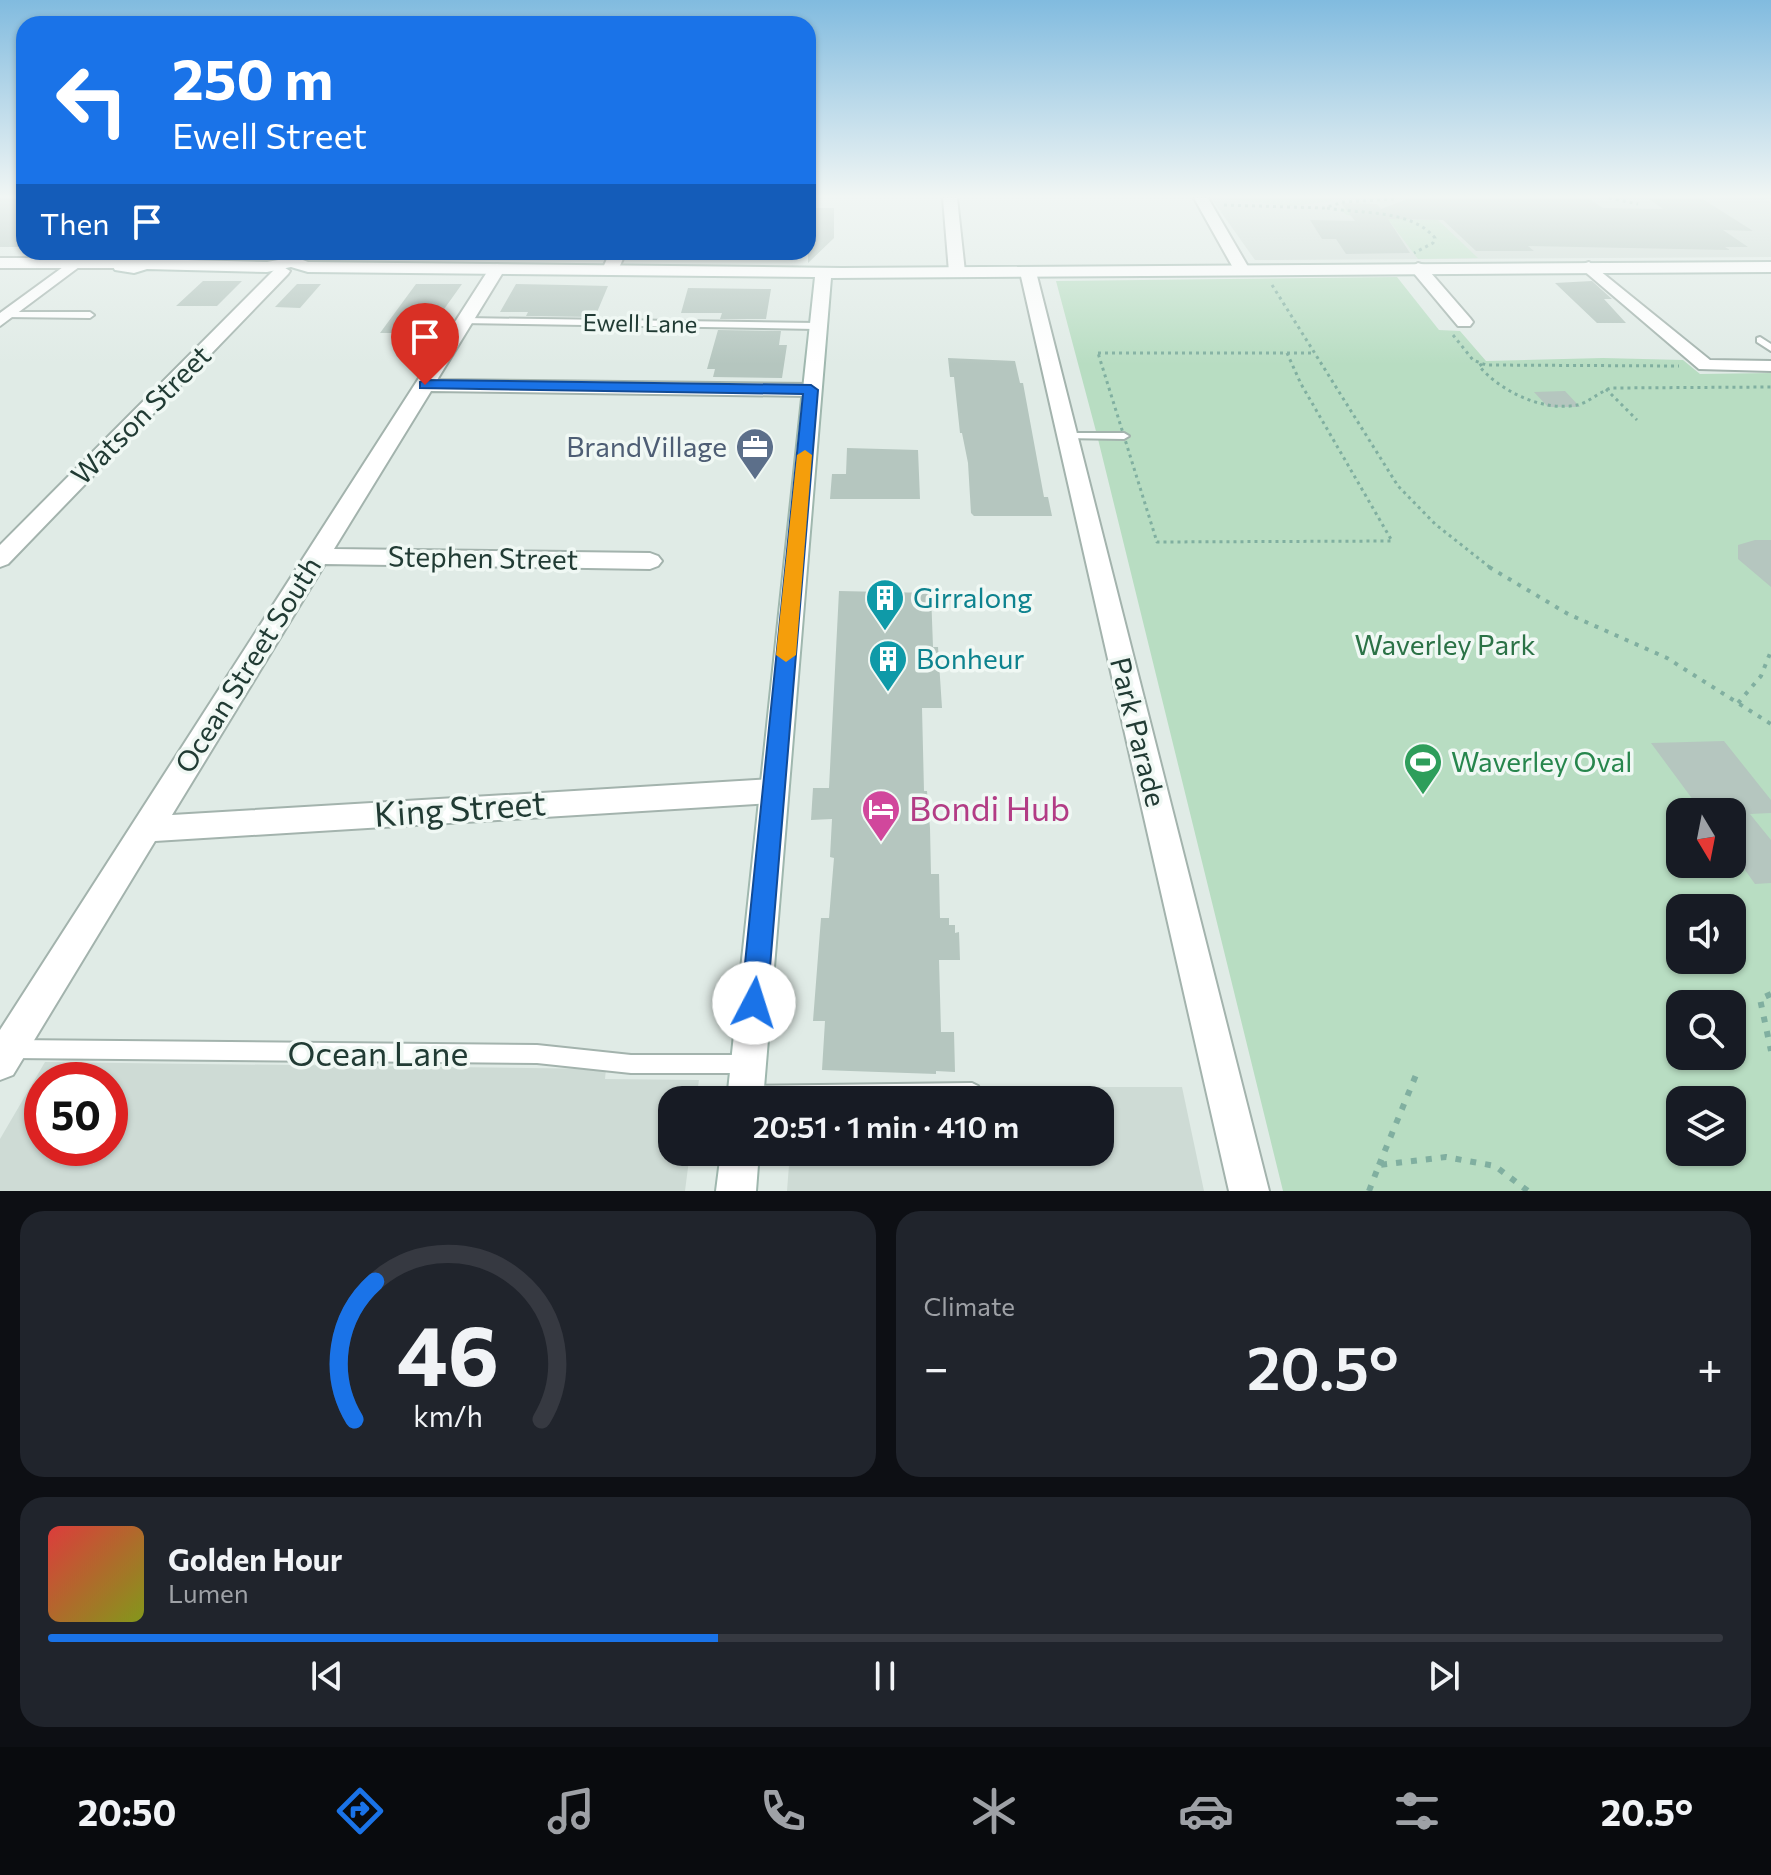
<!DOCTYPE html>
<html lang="en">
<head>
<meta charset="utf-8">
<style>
  body { margin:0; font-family:Commissioner,sans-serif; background:#20242c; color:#f1f3f6; height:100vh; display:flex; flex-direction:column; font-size:30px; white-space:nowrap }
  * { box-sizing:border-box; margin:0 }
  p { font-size:26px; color:#9ea1a6 }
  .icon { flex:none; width:44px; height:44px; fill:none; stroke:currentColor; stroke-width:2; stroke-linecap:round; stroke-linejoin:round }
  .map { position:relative; height:1191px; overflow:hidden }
  .details { display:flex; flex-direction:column; gap:20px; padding:20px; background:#0d0f14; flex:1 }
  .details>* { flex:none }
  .guide { position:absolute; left:16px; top:16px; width:800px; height:244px; border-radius:24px; box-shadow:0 2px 6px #0004; background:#1a73e8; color:#fff; overflow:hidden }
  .needle { width:52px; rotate:170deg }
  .fabs { position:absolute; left:1666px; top:798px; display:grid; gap:16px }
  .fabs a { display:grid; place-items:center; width:80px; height:80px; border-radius:16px; background:#171b24; box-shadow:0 2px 6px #0004; font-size:40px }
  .speed { position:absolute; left:24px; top:1062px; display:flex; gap:16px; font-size:40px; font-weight:700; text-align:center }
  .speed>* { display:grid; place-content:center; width:104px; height:104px; border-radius:50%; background:#171b24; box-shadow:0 2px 6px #0004; line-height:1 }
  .speed .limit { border:12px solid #d22; background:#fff; color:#111 }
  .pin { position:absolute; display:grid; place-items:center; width:68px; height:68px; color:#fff; margin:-82px -34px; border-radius:50% 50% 50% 0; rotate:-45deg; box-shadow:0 0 8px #0007 }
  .pin .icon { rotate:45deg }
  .me { position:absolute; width:88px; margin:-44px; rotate:5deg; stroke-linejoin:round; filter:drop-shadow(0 0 6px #0008) }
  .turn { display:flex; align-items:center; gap:28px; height:168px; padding:0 24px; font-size:36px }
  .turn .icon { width:104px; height:104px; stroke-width:2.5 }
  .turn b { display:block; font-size:56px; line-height:68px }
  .then { display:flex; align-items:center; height:76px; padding:0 24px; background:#0003; gap:16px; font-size:30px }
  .big { font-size:60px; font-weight:600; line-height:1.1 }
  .details .tile { flex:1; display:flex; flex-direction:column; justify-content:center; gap:12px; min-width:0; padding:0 28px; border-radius:24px; background:#20242c }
  .details .dial { align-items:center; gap:0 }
  .dial svg { height:208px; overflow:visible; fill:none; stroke:#363941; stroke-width:7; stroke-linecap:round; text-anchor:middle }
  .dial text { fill:#f1f3f6; stroke:none }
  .song { display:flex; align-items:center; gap:24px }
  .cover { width:96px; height:96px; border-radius:12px; background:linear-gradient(135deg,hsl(0 70% 55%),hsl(70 70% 35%)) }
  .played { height:8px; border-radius:4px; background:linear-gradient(90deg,#1a73e8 40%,#363941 40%) }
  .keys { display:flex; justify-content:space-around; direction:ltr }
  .heat { display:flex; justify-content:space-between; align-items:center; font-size:44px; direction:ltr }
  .details .tiles { flex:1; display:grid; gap:20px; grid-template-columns:1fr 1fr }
  .tile:last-child { grid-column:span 2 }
  .trip { position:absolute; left:658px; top:1086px; width:456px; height:80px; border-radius:24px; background:#171b24; box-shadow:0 2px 6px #0004; font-weight:600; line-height:80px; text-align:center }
  .menu { display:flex; height:128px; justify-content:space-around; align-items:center; background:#090b0e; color:#9ea1a6 }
  .menu .icon { width:56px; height:56px }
  .menu .current { color:#1a73e8 }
  .menu b { font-size:36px; color:#f1f3f6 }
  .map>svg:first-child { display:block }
</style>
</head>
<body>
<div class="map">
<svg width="1771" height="1191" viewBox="0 0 1771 1191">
  <rect width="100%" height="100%" fill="#e0ebe6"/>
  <path fill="#cedbd5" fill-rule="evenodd" d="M1211,198H1763L1771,202V257L1255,260Z
    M45,1062L606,1069L605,1079L699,1080L696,1100H672V1152H690L685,1191H0V1139ZM42,1080H110V1148H42Z
    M988,1087H1182L1204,1191H787L790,1152H1100V1100H989Z"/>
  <path fill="#b8ddc2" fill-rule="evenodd" d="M1217,198H1329L1333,201L1291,206Z
    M1341,209L1400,211L1408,220H1438L1478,258L1418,259L1387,218L1346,215Z
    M1397,277L1439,330L1460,331L1486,361L1603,358L1683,360L1700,374L1771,373V1191H1283L1097,435L1056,281ZM1680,812H1732V864H1680ZM1680,908H1732V960H1680ZM1680,1004H1732V1056H1680ZM1680,1100H1732V1152H1680Z"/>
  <path fill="#b5c6bf" d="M0,198H24V247H0Z
    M1410,198H1588L1603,208L1663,209L1648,198H1701L1753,231L1723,230L1748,247H1725L1730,250L1528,246L1534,251H1476L1443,220L1388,219L1410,253L1346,254L1336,239H1322L1310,220L1355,221L1341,203L1377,204L1381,209Z
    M808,208H834V238L808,263Z
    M203,281H242L217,306H176Z
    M1592,281L1612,299H1604L1626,323H1597L1555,283Z
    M297,284H321L300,308L275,307Z
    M416,284H462L427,333H380Z
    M516,284L567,285L608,286L595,317L526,316L528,312H500Z
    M688,288L771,289L766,319H720L722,313H681Z
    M718,330L781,331L779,345H787L782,378L713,377L715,369H707Z
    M948,358L1015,361L1020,383H1023L1044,497H1048L1052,516H974L971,513L968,463L962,433H960L954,377H950Z
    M1565,391L1580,407H1548L1534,392Z
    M847,448L918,450L920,499H830L832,474H846Z
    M1755,540H1771V587L1738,559V545Z
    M839,591L931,593L933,647H938L942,708H922L924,791H927L930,828L931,874H939L940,918H949V925H955V933L959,932L960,960H939L941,1032H954L955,1072L936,1071V1074L822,1070L825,1021H813L821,918H829L834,858L830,857L832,819L811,820L813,788H829Z
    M1724,741L1771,800V813L1750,814L1771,840V883L1755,884L1732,852V812H1702L1651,743Z"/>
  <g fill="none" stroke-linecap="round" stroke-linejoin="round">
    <defs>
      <path id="service" d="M8,312H90L94,315L90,318L5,317L4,315Z
        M465,318L816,323L820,326L816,329L462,323L461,321Z
        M1760,337L1771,344V351L1757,342V338Z
        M1066,433H1124L1129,436L1124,439L1062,438V434Z
        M12,1040L537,1045L631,1055H745L751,1058L754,1064L751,1070L745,1073H631L537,1063L12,1058L6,1055L3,1049L6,1043Z
        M972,1083L978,1086L981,1092L978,1098L975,1100H740L738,1095L740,1088L747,1086Z"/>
      <path id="minor" d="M943,198H957L965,272L957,277L949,272Z
        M610,252H626L618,270L610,275L602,270Z
        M74,259L79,261V267L0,326V313Z
        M1589,262L1710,360L1771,361V371L1699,369L1583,270V264Z
        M1418,263L1424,265L1470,318L1473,322L1470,326H1458L1412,271L1410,268Z
        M497,264L505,269L437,380L811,384L820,390L811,396L431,391L334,549L650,553L658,556L662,561L658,566L650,569L325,564L172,815L774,779L784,782L788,791L784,800L774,803L155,841L13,1075L0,1080V1030L489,269Z
        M1028,267L1036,272L1269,1191H1229L1020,272Z"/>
      <path id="tertiary" d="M1194,198H1208L1250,270L1248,273H1236Z
        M0,258H123L131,263L123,268H0Z
        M282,266L290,271L288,274L8,564L0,567V545L276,268Z"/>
      <path id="secondary" d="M142,253L147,255L149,259L267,262L295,257L308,262L842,268L1771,262V272L831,278L763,1100H727L815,277L308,272L291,267L267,272L147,269L134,273L115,270L113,267L124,257Z
        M721,1152H759L756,1191H716Z"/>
    </defs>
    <use href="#service" stroke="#a3b3ad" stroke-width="4"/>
    <use href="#minor" stroke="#a3b3ad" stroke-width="4"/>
    <use href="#tertiary" stroke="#a3b3ad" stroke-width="4"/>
    <use href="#secondary" stroke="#9fb7ae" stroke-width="4"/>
    <path stroke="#80afa0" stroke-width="3" stroke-dasharray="3 4" stroke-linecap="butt" d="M1609,198L1638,204
      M1224,205L1324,208L1343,202L1394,199
      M1327,208C1361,214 1411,209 1435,238L1433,243L1414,253
      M1272,285L1398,486L1435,524L1492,569
      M1453,335L1473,360L1486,365L1679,366
      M1098,353H1287L1301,384L1392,541L1157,542Z
      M1287,353H1314
      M1482,364L1479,366C1500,391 1543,412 1577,405C1588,403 1599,392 1611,388L1771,387
      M1606,389L1637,420"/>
    <path stroke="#80afa0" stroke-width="4" stroke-dasharray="4 7" stroke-linecap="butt" d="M1489,567L1568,614L1667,658L1771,724
      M1738,703L1761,676L1771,651"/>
    <path stroke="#80afa0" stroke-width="6" stroke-dasharray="6 9" stroke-linecap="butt" d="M1771,994L1760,999L1771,1051
      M1379,1165L1416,1075
      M1369,1191L1379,1165L1446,1157L1495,1166L1528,1191"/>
    <use href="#service" fill="#fff" fill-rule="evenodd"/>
    <use href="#minor" fill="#fff" fill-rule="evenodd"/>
    <use href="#tertiary" fill="#fff" fill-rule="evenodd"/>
    <use href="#secondary" fill="#fff" fill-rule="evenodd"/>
  </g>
  <linearGradient id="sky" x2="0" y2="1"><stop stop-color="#81bbdf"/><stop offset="0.54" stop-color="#f1f6f4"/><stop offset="1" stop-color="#f1f6f4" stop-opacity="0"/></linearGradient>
  <rect width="1771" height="364" fill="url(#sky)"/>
  <path fill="#1a73e8" stroke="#114b97" stroke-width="2" d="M425,380L811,385L818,390L767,1003L763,1013L754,1016L744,1013L741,1003L803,394L420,388V382Z"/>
  <path fill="#f59e0b" d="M805,450L812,455L796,655L786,662L776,655L797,455Z"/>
  <defs>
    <symbol id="office-pin" viewBox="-11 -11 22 30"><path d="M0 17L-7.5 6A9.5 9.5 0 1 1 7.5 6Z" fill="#5c6f8a" stroke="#f0f8f4"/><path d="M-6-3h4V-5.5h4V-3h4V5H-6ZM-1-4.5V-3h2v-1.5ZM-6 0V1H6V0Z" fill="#fff"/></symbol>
    <symbol id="building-pin" viewBox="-11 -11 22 30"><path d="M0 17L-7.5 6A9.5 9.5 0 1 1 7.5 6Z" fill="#0f9aa8" stroke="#f0f8f4"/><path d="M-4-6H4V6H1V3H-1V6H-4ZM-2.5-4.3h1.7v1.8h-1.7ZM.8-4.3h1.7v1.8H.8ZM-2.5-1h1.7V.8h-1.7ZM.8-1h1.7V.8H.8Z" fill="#fff"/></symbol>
    <symbol id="stadium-pin" viewBox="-11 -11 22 30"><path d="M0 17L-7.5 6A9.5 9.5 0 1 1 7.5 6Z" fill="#2e9e5b" stroke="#f0f8f4"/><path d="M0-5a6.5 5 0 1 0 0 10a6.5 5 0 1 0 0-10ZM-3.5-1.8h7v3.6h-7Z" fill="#fff"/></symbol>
    <symbol id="hotel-pin" viewBox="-11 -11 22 30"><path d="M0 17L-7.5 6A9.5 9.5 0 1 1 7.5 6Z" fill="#d1479c" stroke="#f0f8f4"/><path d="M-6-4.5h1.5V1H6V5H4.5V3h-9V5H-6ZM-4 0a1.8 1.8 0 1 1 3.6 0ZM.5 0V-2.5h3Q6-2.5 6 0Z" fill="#fff"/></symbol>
  </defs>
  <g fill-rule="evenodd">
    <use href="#office-pin" x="733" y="425" width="44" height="60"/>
    <use href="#building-pin" x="863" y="576" width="44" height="60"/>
    <use href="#building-pin" x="866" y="637" width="44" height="60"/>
    <use href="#stadium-pin" x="1401" y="740" width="44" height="60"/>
    <use href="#hotel-pin" x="859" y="787" width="44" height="60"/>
  </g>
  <g text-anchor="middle" stroke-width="7" stroke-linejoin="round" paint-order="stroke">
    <g font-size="24" fill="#213b34" stroke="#f0f8f4">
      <text transform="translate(640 324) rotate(1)" y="8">Ewell Lane</text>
    </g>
    <g font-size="28" fill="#213b34" stroke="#f0f8f4">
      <text transform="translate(141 415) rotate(-45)" y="10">Watson Street</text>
      <text transform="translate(483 558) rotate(1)" y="10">Stephen Street</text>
      <text transform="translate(248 665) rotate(-58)" y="10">Ocean Street South</text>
      <text transform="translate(1138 732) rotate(76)" y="10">Park Parade</text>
    </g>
    <g font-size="28" fill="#4e5e75" stroke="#f0f8f4" text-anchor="end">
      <text x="727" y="457">BrandVillage</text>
    </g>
    <g font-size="28" fill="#0d838f" stroke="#f0f8f4" text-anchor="start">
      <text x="913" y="608">Girralong</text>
      <text x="916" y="669">Bonheur</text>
    </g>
    <g font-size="28" fill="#2b7246" stroke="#f0f8f4">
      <text x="1445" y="655">Waverley Park</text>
    </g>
    <g font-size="28" fill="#27864d" stroke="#f0f8f4" text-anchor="start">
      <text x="1451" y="772">Waverley Oval</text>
    </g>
    <g font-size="34" fill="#213b34" stroke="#f0f8f4">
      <text transform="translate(460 809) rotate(-4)" y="12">King Street</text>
      <text x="378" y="1066">Ocean Lane</text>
    </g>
    <g font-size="34" fill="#b23c85" stroke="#f0f8f4" text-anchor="start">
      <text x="909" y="821">Bondi Hub</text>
    </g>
  </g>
</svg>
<div class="fabs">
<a><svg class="needle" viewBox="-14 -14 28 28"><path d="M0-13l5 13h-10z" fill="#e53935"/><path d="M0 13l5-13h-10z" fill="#9ea1a6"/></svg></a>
<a><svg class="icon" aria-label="sound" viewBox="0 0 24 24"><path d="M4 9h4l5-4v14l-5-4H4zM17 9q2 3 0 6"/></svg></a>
<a><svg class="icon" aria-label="search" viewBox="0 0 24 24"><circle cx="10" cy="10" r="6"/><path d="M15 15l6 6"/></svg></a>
<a><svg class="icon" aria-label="layers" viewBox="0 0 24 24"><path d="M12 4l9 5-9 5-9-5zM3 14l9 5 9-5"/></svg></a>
</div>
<div class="speed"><div class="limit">50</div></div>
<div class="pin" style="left:425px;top:385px;background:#d93025"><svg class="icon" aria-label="arrive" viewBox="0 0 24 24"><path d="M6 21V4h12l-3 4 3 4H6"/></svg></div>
<svg class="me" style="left:754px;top:1003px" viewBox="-20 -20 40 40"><circle r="19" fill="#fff"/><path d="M0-13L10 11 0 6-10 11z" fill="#1a73e8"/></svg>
<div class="trip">20:51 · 1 min · 410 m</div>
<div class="guide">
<div class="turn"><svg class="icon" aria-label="left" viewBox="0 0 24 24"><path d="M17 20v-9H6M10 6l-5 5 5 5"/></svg><div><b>250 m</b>Ewell Street</div></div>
<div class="then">Then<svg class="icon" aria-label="arrive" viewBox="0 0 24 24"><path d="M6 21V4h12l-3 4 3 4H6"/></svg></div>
</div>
</div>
<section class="details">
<div class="tiles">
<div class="tile dial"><svg viewBox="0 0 100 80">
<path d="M14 69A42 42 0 1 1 86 69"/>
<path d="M14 69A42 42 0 0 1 22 16" stroke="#1a73e8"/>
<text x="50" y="56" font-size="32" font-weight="700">46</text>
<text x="50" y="72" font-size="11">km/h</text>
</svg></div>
<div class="tile"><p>Climate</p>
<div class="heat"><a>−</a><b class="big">20.5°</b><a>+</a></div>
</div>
<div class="tile">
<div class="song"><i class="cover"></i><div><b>Golden Hour</b><p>Lumen</p></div></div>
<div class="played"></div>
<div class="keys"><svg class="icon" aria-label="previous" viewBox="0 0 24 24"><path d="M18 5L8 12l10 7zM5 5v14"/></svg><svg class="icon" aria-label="pause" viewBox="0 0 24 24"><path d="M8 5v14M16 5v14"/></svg><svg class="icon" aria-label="next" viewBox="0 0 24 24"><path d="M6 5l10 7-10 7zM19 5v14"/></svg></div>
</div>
</div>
</section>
<nav class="menu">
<b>20:50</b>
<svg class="icon current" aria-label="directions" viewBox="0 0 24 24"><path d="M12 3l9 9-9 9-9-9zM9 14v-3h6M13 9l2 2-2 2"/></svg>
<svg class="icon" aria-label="music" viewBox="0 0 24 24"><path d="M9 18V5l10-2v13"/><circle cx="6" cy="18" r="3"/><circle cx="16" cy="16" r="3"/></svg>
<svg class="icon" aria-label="phone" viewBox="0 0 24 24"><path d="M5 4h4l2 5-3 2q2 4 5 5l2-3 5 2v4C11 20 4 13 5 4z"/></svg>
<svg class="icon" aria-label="climate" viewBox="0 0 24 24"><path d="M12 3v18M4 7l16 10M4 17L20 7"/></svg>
<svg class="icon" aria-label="car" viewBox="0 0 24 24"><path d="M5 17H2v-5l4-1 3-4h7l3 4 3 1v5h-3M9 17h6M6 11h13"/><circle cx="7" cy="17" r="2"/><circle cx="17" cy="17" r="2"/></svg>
<svg class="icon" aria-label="filters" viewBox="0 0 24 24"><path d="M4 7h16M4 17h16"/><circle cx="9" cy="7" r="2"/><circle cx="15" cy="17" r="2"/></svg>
<b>20.5°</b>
</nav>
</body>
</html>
